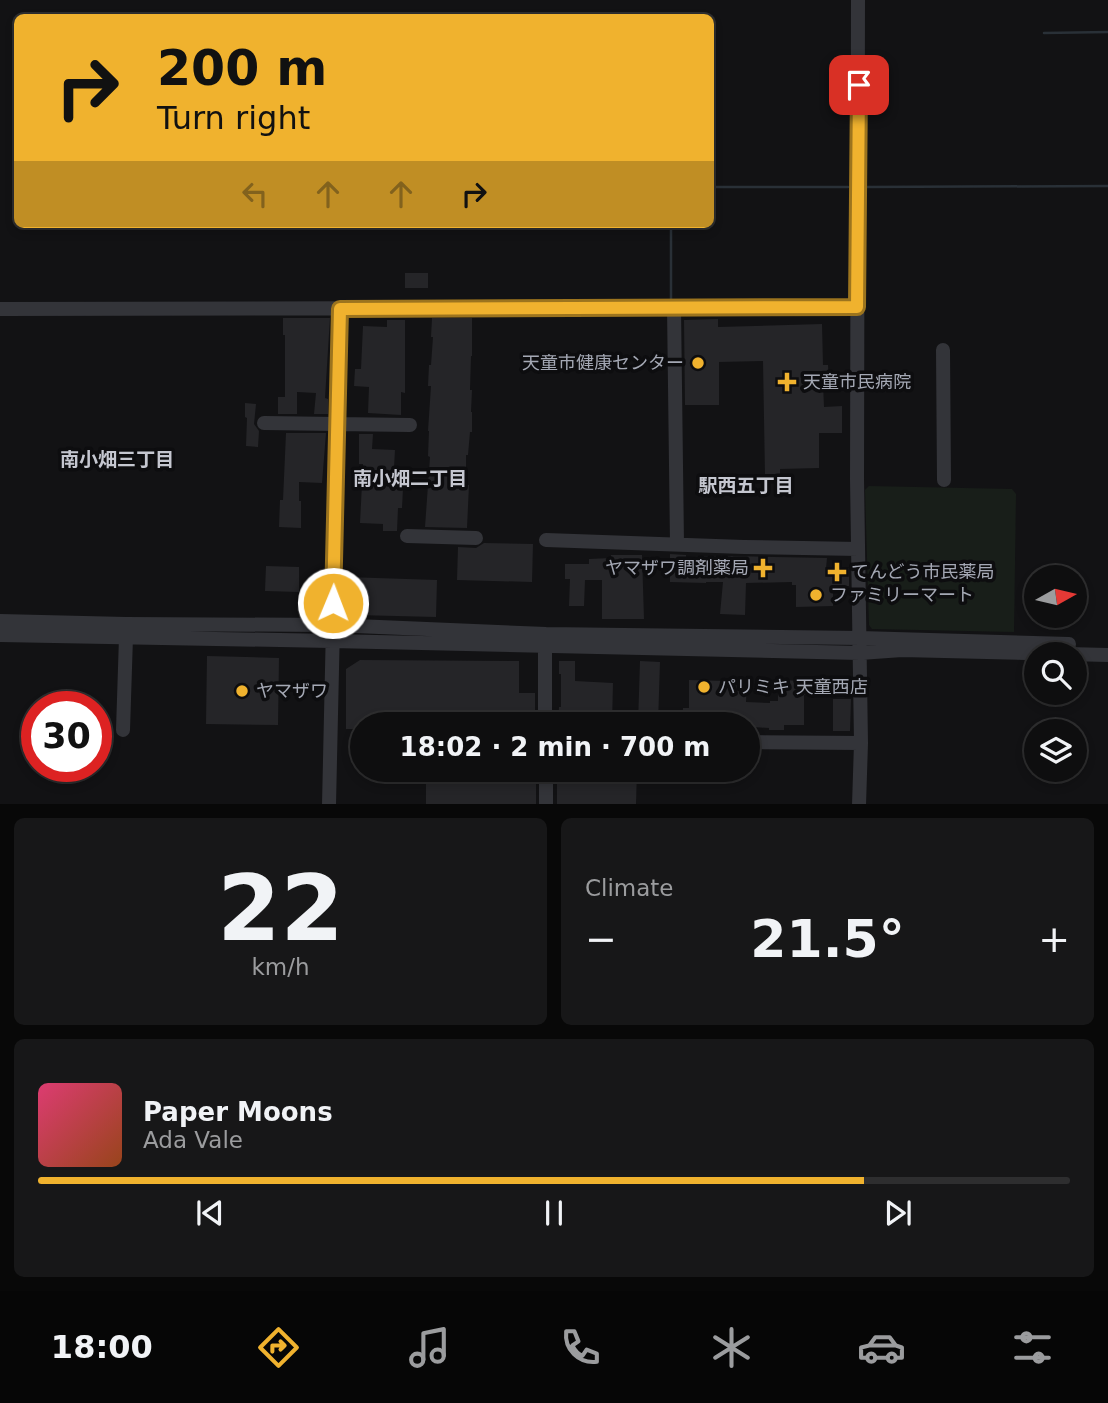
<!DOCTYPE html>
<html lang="en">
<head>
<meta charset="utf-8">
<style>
  body { margin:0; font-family:"DejaVu Sans","Noto Sans JP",sans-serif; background:#171718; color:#f1f3f6; height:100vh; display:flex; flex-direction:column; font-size:26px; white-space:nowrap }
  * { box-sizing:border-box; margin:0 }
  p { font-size:23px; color:#9b9c9e }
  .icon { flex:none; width:38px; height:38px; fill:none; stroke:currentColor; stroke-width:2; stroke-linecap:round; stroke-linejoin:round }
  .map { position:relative; height:804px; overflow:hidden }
  .sheet { display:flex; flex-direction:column; gap:14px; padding:14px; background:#080808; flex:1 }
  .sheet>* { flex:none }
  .hud { position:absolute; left:14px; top:14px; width:700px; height:214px; border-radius:10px; box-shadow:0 4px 10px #0003,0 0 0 2px #2e2e2f; background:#f0b22e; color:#111; overflow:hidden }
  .needle { width:46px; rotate:82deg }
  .buttons { position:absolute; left:1024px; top:565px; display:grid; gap:14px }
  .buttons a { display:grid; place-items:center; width:63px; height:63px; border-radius:50%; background:#0e0e0f; box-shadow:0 4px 10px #0003,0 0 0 2px #2e2e2f; font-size:35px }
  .speed { position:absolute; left:21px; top:691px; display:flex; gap:14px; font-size:35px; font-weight:700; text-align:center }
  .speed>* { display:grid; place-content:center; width:91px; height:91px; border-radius:50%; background:#0e0e0f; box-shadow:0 4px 10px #0003,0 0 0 2px #2e2e2f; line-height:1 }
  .speed .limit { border:10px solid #d22; background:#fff; color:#111 }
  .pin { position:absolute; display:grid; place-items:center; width:60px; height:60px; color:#fff; margin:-30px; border-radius:14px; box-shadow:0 4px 10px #0006 }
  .me { position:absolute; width:77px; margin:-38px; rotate:1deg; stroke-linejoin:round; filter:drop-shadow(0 0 5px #0008) }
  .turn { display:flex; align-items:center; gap:24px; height:147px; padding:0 28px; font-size:32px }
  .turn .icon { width:91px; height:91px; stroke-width:2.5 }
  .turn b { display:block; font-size:49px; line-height:60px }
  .lanes { display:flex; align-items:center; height:66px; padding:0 28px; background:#0003; justify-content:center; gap:35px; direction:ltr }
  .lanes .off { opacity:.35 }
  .big { font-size:52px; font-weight:600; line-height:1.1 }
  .sheet .tile { flex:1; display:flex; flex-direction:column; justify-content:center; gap:10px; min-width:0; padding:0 24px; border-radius:10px; background:#171718 }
  .sheet .dial { align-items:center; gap:0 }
  .dial b { font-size:91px; line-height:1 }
  .song { display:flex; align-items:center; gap:21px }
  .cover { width:84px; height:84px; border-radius:10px; background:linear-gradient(135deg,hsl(340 70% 55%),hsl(20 70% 35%)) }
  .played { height:7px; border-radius:4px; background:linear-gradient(90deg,#f0b22e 80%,#2e2e2f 80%) }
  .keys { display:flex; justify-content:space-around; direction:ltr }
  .heat { display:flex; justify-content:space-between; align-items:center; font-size:38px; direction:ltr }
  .sheet .tiles { flex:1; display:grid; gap:14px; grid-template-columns:1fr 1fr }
  .tile:last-child { grid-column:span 2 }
  .trip { position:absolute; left:350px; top:712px; width:410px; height:70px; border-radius:35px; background:#0e0e0f; box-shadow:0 4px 10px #0003,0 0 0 2px #2e2e2f; font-weight:600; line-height:70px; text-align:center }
  .dock { display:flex; height:112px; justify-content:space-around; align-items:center; background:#060606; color:#9b9c9e }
  .dock .icon { width:49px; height:49px }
  .dock .active { color:#f0b22e }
  .dock b { font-size:32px; color:#f1f3f6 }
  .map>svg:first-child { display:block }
</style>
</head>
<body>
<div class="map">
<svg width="1108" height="805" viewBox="0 0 1108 805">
  <rect width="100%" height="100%" fill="#121214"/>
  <path fill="#181e19" d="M869,486L1012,489L1016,494L1014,632L872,629L869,625L865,490Z"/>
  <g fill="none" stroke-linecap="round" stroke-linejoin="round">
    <path stroke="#293037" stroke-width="2.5" d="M1044,33L1108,32
      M710,187H848
      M866,187L1108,186
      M671,224V299"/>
  </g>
  <path fill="#252528" d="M405,273H428V288H405Z
    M283,318H330L325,398L328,399V414H314L316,393L297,392V414H278V397H285V335H283Z
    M432,318H472V356H471L470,390H472L471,412H472V432H470L468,455H466V485H469L467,528L425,527L430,457L428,456L429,431H428L431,386H428L429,365H431L433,337H431Z
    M718,319V327L822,324L823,365H828L829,383H823L824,407L842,406V433H819V468L780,469V476H765L763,361L719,362V405H685L684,320Z
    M387,320H405V393L401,392V415L368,413L369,387L354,386L355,369H361L363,326L387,327Z
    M245,403L256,404L254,424L259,431L258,447L246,446L247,418L245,417Z
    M286,433H326L322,483L299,482V501H301V528L279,527L280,500H283Z
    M359,434H373L372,449L395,450L394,468L404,469L402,508H398L397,531H383V524L360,523L363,464H359Z
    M484,543L533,544L532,582L457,580L458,547L476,548Z
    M670,554L686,555V557L732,556L827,558L826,568H849V586H833V606L796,607V585H792V582L746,583L745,615L720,614L723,582H706V583L670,582Z
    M611,555H642L644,619H602V580H585L584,606H569L570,579H565V564H589V559L611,558Z
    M266,566L299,567V592L265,591Z
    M346,577L437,580L436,617L356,615L345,604Z
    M207,656L279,658L278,725L206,724Z
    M360,660L519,661V693H535V724H362V729H346V669Z
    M559,661H575V681L613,683L612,724H558L559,707H561V674H559Z
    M640,661L660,662L658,724H638Z
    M803,676L830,677V695H804V725H784V730H769V728L753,727L747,724H682L683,708H689V680L728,681V679H747L746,702L770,703V701H778V680L803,681Z
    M833,699H851L850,731H833Z
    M426,770H536V804H426Z
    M617,770H637L636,804H557V781H581V778L617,779Z"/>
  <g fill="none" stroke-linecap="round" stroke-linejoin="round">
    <path stroke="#333439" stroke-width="14" d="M858,0L857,479L861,743L859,805
      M674,307L677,544
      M0,309L857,307
      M943,350L944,480
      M264,423L410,425
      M407,536L476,538
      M546,540L744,547L858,549
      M0,621L126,624L332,625L546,634L860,638L1069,644
      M0,635L332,641L860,653L902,650L1108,655
      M545,645V724
      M123,730L126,637
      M747,742L861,743
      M546,770V805
      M329,805L340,309"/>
  </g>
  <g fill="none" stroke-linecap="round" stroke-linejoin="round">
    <defs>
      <path id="route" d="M333,603L340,309L857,307L859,85"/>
    </defs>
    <use href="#route" stroke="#9c741e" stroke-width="18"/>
    <use href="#route" stroke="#f0b22e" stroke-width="12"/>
  </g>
  <g fill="#f0b22e" stroke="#0d0d0f" stroke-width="2.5">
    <circle cx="698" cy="363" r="7"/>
    <path d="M783.5 371.5h7v7h7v7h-7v7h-7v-7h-7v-7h7z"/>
    <path d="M759.5 557.5h7v7h7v7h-7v7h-7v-7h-7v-7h7z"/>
    <path d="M833.5 561.5h7v7h7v7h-7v7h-7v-7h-7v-7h7z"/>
    <circle cx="816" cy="595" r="7"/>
    <circle cx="704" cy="687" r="7"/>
    <circle cx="242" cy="691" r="7"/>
  </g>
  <g text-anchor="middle" stroke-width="7" stroke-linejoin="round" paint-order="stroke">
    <g font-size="18" fill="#a4a8b4" stroke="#0d0d0f" text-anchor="start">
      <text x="684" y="369" text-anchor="end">天童市健康センター</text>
      <text x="803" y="388">天童市民病院</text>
      <text x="749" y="574" text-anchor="end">ヤマザワ調剤薬局</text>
      <text x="851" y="578">てんどう市民薬局</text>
      <text x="830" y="601">ファミリーマート</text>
      <text x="718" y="693">パリミキ 天童西店</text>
      <text x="256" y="697">ヤマザワ</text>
    </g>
    <g font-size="19" font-weight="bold" fill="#c5c7d0" stroke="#0d0d0f">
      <text x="117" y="466">南小畑三丁目</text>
      <text x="410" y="485">南小畑二丁目</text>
      <text x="746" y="492">駅西五丁目</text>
    </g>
  </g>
</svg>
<div class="buttons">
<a><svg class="needle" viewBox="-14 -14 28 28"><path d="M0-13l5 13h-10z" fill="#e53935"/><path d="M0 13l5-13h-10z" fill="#9b9c9e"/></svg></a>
<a><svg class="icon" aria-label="search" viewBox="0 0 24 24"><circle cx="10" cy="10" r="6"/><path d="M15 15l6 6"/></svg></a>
<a><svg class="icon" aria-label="layers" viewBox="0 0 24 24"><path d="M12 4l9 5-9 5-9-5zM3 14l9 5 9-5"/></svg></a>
</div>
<div class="speed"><div class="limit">30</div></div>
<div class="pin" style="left:859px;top:85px;background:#d93025"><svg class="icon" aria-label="arrive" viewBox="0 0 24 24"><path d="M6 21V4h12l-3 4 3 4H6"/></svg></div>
<svg class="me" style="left:333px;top:603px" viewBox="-20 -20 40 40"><circle r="17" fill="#f0b22e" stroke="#fff" stroke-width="3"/><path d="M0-11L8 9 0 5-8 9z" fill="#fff"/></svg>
<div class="trip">18:02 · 2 min · 700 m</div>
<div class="hud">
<div class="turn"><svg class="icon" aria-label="right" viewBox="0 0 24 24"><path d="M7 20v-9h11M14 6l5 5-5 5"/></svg><div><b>200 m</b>Turn right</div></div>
<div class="lanes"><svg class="icon off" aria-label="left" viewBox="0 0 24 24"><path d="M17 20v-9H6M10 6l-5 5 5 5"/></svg><svg class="icon off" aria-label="ahead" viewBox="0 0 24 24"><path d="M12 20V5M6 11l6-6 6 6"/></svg><svg class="icon off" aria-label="ahead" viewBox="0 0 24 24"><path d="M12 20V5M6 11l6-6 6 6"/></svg><svg class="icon" aria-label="right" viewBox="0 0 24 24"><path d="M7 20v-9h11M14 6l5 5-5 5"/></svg></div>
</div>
</div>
<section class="sheet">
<div class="tiles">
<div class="tile dial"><b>22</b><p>km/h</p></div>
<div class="tile"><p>Climate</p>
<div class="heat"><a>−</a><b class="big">21.5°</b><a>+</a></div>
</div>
<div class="tile">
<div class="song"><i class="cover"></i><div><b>Paper Moons</b><p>Ada Vale</p></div></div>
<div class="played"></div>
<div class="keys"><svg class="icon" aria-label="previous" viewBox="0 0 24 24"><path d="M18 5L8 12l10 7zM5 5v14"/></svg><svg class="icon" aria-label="pause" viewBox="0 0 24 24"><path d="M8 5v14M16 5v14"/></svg><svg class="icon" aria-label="next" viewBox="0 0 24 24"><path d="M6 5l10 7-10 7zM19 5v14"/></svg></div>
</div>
</div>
</section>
<nav class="dock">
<b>18:00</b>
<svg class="icon active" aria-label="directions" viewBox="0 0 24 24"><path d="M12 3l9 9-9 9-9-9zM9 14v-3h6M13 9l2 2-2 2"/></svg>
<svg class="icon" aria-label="music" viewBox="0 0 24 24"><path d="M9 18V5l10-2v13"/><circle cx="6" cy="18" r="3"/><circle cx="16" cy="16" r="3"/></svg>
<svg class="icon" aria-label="phone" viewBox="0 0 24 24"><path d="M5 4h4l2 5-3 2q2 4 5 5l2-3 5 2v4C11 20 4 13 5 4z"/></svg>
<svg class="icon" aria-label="climate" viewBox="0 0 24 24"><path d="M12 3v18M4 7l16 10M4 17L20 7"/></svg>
<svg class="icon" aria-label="car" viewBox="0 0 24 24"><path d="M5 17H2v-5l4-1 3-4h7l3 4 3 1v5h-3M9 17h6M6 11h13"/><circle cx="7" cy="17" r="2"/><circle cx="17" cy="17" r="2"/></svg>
<svg class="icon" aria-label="filters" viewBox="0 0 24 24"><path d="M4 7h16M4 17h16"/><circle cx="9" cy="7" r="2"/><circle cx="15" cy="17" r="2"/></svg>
</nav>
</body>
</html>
